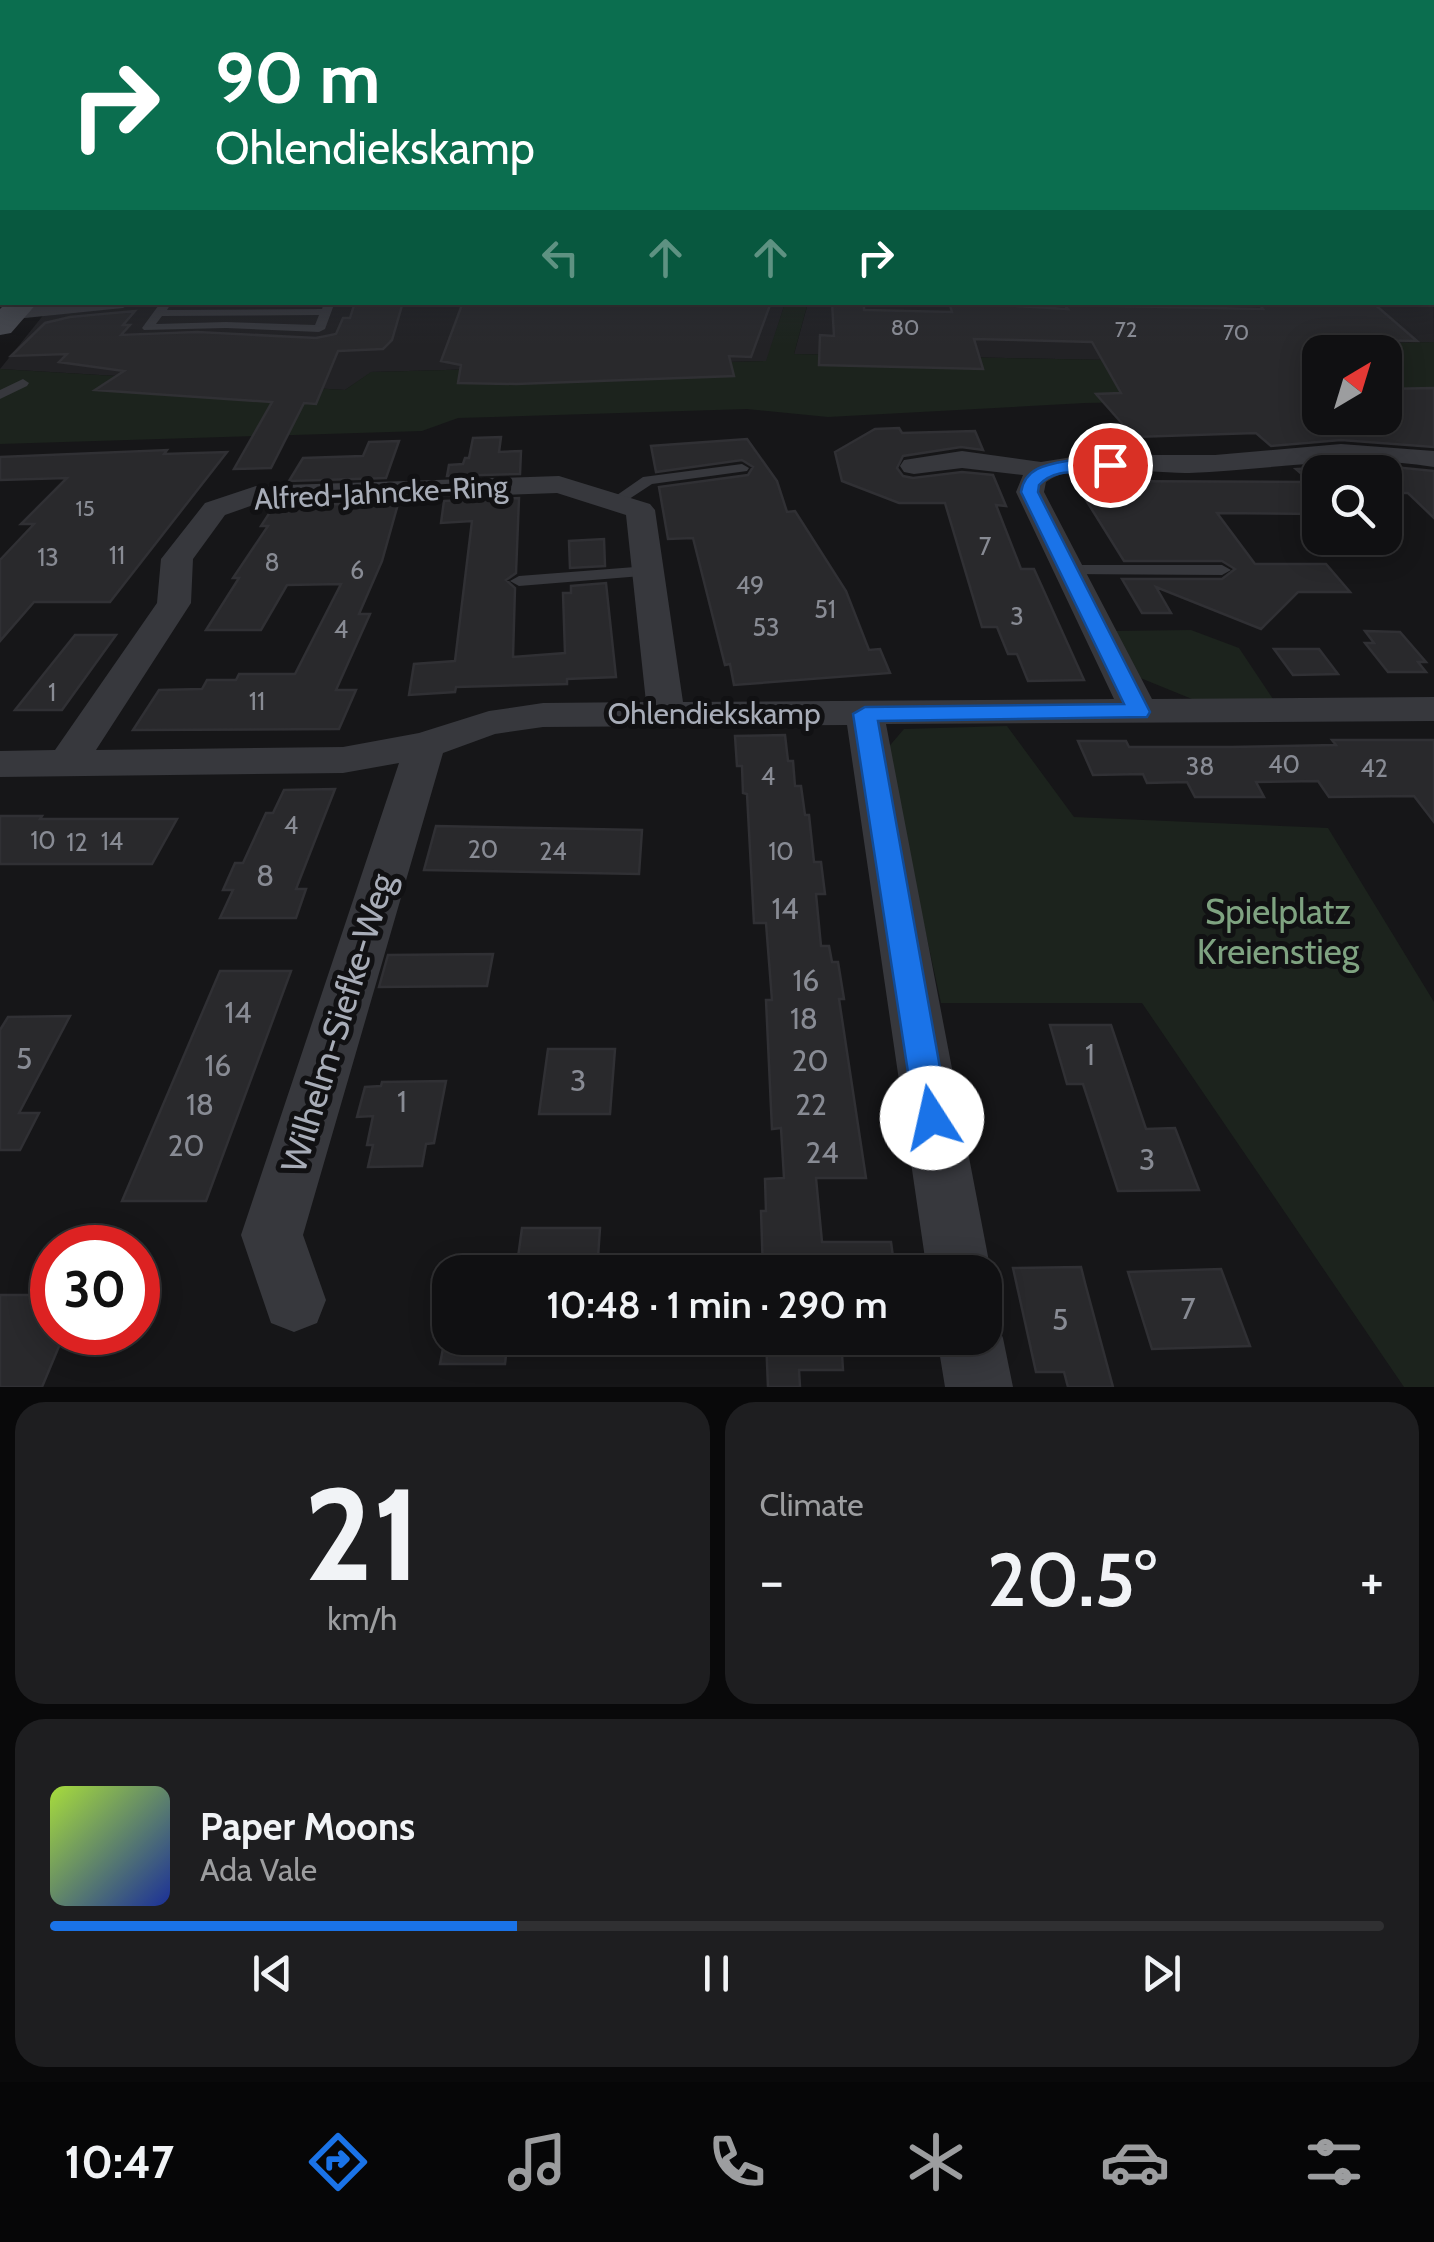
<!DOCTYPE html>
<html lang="en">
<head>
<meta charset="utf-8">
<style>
  body { margin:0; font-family:Cabin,sans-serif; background:#1e1e20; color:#f1f3f6; height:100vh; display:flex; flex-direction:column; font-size:38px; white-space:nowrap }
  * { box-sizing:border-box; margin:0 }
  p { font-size:32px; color:#9c9d9f }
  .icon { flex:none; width:55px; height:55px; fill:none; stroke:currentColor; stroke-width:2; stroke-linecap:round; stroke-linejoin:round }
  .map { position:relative; height:1387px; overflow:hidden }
  .side { display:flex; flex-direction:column; gap:15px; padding:15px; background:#09090a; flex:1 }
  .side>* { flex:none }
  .guide { position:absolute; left:0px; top:0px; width:1435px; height:305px; box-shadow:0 5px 25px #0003,0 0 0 2px #303032; background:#0b6e4f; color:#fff; overflow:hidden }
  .needle { width:65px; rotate:38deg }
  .fabs { position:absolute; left:1302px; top:335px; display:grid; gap:20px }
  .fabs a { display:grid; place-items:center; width:100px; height:100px; border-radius:20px; background:#101012; box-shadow:0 5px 25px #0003,0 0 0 2px #303032; font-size:50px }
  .speed { position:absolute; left:30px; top:1225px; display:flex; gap:20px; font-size:50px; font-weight:700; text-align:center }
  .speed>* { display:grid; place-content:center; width:130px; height:130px; border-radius:50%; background:#101012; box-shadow:0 5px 25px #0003,0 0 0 2px #303032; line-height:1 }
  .speed .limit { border:15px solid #d22; background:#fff; color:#111 }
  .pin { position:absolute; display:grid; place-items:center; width:85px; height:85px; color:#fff; margin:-42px; border:5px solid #fff; border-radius:50%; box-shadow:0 2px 10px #0007 }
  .me { position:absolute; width:110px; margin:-55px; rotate:350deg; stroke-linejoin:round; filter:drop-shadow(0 0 8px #0008) }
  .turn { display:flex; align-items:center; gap:35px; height:210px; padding:0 50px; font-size:45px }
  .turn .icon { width:130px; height:130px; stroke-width:2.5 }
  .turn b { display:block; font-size:70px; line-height:85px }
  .lanes { display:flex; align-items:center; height:95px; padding:0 50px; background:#0003; justify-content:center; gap:50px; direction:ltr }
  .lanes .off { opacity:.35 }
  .big { font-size:75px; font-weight:600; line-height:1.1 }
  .side .tile { flex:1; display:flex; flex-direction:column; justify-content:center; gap:15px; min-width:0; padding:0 35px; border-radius:30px; background:#1e1e20 }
  .side .dial { align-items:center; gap:0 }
  .dial b { font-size:130px; line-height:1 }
  .song { display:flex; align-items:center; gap:30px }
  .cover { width:120px; height:120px; border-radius:15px; background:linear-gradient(135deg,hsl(80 70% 55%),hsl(230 70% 35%)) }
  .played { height:10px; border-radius:5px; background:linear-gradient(90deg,#1a73e8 35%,#303032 35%) }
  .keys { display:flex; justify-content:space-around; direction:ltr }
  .heat { display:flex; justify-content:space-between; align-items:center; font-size:55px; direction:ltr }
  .side .tiles { flex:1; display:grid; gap:15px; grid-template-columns:1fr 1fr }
  .tile:last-child { grid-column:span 2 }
  .trip { position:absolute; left:432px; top:1255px; width:570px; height:100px; border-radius:30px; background:#101012; box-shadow:0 5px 25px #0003,0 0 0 2px #303032; font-weight:600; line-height:100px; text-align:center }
  .tab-bar { display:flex; height:160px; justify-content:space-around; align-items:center; background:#060607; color:#9c9d9f }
  .tab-bar .icon { width:70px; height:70px }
  .tab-bar .on { color:#1a73e8 }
  .tab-bar b { font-size:45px; color:#f1f3f6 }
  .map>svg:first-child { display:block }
</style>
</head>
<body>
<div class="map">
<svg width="1434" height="1387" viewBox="0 0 1434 1387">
  <rect width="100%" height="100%" fill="#161618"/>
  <path fill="#222225" d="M1433,244L1434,342L1350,344L1356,352H1320V364L794,354L808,303L1432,302Z
    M53,303H785L767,361L372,372L345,390L0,369Z"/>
  <path fill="#1c231d" d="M808,302L794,354L1320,364V399L1085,403L828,417L747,409L458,418L422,431L0,444V369L345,390L371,372L766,361L785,303Z
    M1434,342V398L1385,399V352H1356L1348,344Z
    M1191,630L1239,648L1273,699H1192L1138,677L1113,631Z
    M1007,726L1074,817L1328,828L1434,1002V1387H1404L1142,1003H941L886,750L904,729Z"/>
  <path fill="#29292c" stroke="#303034" stroke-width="2.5" d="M355,302H403L392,340L383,349L338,351L316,404L304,403L271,468L234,469L272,402L95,390L124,371L59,362L67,354L11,356L45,323L70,317L135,311L123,325H130L121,335L197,332L316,338L336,334L343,318H350Z
    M463,302L529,305H770L751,357L729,356L734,376L516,384L458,383L461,365L441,361Z
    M832,302L864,303V310L952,312L949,302L1068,309L1065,305L1263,309L1258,302H1372L1417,341L1312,339L1320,344V419L1385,418V389L1434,388V447L1341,440L1271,446L1256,433L1134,437L1096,394L1121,393L1092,342L974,339L983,369L819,365L820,335L834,336Z
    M899,428L902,433L975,431L983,450L961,447L903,456L897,468L903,476L913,478L962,472L993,475L1006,506L996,505L1021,569H1034L1084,680L1028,681L1017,654H1008L997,627H982L945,503H899L842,481L835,452L875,429Z
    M501,437L499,452L521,451L520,474L447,476L449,465L463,464L465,458H469L473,438Z
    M747,439L777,481L787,512L795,511L846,591L869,650L880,649L890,673L734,685L730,664L725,665L693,538L668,539L659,487L748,475L753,467L742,460L656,472L651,446Z
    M399,441L386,478L289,481L303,458L363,456L369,442Z
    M167,450L164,454L227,452L110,602H34L0,641V560L34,524H21L67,478L0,480V457Z
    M1373,465L1434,471V518L1408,493H1385V472H1320V514L1217,513L1255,564H1326L1350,592H1298L1261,629L1156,587L1171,613H1142L1122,579H1222L1235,569L1222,561H1124L1076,484L1088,485L1086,481L1311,482L1296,469Z
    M519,498L516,573L506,580L515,588L513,657L565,653L563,593H571V586L606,583L616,677L567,679V684L456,687L455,692L409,695L414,664L455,661L472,521L441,523L444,501Z
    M377,503L398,504L382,561L359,614H370L336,690H356L339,729L133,730L159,690L202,689L207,680H236L239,674H295L341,584L287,585L261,630H206L239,578H233L268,526H261L274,506Z
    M604,539L605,566L570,568L569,541Z
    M1365,631L1400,632L1426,662H1418L1426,672H1388L1365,643H1374Z
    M75,635H116L62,710H15Z
    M1274,649H1319L1338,674L1293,675Z
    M785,735L788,761H793L795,786H801L805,815H809L814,862H821L825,894H816L821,946H829L832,962H838L844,999H839L866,1178H816L822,1242H891L895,1272H763L761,1211H766L765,1179L784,1178L781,1128L772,1129L766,1000H772L766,923H754L747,794L743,793L742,766H737L735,736Z
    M1332,740H1434V822L1414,796L1329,797L1318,781L1256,782L1264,797H1195L1187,782L1147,783L1143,774L1093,775L1078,741H1126L1129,747H1231L1336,745Z
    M335,789L296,889H306L296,918H220L233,890H223L235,863H243L266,813H273L284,790Z
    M0,816H42L40,819H177L152,864H0Z
    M436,826L642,830L639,874L424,870Z
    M493,954L487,986L379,987L388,955Z
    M220,971H291L206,1201H122Z
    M70,1016L19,1113H39L20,1150H0V1030L8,1017Z
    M1050,1025H1111L1146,1129L1175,1128L1199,1190L1118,1191L1083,1084H1067Z
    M548,1049H615L610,1114H539Z
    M446,1081L434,1143L426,1144L422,1166L368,1167L373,1145H367L373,1116L357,1117L365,1087L381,1086L382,1082Z
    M522,1228H600L597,1272H516Z
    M1081,1267L1085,1283L1113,1387H1068L1064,1372H1036L1013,1268Z
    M1221,1269L1250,1346L1152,1349L1128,1272Z
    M0,1295H52V1332H65L42,1387H0Z
    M445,1338H508L505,1364H440Z
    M766,1338H841L843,1370H799L800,1387H768Z"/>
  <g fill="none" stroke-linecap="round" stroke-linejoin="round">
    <path fill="#37383d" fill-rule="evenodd" d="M161,302H172L167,310L322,309L324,302H335L325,329L319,332L226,328L144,330L142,328ZM319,315L315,325L226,322L156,324L162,316Z
      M23,379L29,383L27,386L0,399V390Z
      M742,464L749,468L747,471L652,484L620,505L615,507L607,502L643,477Z
      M1070,565H1222L1231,570L1222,575L1064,574L1061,570L1064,566Z
      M648,566L654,567L657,571L654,575L519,586L510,581L519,576Z"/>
    <path fill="#37383d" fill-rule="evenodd" d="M58,302H133L123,308L15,319L5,313L15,307Z
      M1341,444L1434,451V467C1352,453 1272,470 1189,473C1151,474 1077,459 1046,482L1044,492L1152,699L1434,697V721L886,724L991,1272L985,1285V1272H927L847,725L543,727L495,734L443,753L303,1235L326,1300L317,1323L294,1332L271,1323L241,1235L399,763L343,773L0,777V751L55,750L157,603L161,559L205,503L256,486L559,476L650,504L655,510L683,702L1114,699L1016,492L1023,475L962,468L914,474L904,472L900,466L904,460L962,451L1041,462L1085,455H1215ZM557,493L626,515L646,702L543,703L489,711L419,733L343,747L96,750L191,603L193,559L225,515L259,503Z
      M985,1311L993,1315L1003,1338L1013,1387H945L937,1338H985Z"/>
    <path fill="#45474d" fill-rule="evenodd" d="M7,302H38L11,333L0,335V309Z"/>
  </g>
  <linearGradient id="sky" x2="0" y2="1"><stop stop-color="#0c0c0d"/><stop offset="0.44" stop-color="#363c48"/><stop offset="1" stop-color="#363c48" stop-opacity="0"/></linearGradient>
  <rect width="1434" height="345" fill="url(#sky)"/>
  <path fill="#1a73e8" stroke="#114b97" stroke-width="2.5" d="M1072,460H1110L1118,465C1095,481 1062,461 1039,485L1038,492L1150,712L1147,717L878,721L949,1118L944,1128L932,1133L920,1128L915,1118L853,714L865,707L1124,704L1021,492C1025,466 1050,464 1072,460Z"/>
  <g text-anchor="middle" stroke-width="10" stroke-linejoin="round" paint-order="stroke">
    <g font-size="22" fill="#888b94">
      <text x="905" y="335">80</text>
      <text x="1126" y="337">72</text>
      <text x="1236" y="340">70</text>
      <text x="85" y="516">15</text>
    </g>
    <g font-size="25" fill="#888b94">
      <text x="985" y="555">7</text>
      <text x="117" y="564">11</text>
      <text x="48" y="566">13</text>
      <text x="272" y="571">8</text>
      <text x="357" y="579">6</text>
      <text x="750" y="594">49</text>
      <text x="825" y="618">51</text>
      <text x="1017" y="625">3</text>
      <text x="766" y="636">53</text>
      <text x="341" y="638">4</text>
      <text x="52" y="701">1</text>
      <text x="257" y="710">11</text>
      <text x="1284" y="773">40</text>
      <text x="1200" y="775">38</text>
      <text x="1374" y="777">42</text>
      <text x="768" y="785">4</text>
      <text x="291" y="834">4</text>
      <text x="43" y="849">10</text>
      <text x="112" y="850">14</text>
      <text x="77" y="851">12</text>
      <text x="483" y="858">20</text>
      <text x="553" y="860">24</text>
      <text x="781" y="860">10</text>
    </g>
    <g font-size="30" fill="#a8adb8" stroke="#111113">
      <text transform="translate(381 493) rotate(-3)" y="10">Alfred-Jahncke-Ring</text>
      <text x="714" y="724">Ohlendiekskamp</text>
    </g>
    <g font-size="30" fill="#888b94">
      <text x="265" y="886">8</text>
      <text x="785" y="919">14</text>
      <text x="806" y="991">16</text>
      <text x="238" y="1023">14</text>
      <text x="804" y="1029">18</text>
      <text x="1090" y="1065">1</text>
      <text x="24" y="1069">5</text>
      <text x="810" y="1071">20</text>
      <text x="218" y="1076">16</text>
      <text x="578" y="1091">3</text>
      <text x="402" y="1112">1</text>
      <text x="200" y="1115">18</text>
      <text x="811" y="1115">22</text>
      <text x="186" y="1156">20</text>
      <text x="822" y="1163">24</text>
      <text x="1147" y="1170">3</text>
      <text x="1188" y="1319">7</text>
      <text x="1060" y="1330">5</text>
    </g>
    <g font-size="35" fill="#7fa381" stroke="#111113">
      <text x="1278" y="924">Spielplatz<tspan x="1278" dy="40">Kreienstieg</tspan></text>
    </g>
    <g font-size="35" fill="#a8adb8" stroke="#111113">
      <text transform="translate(338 1023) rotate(-73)" y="12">Wilhelm-Siefke-Weg</text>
    </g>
  </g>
</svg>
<div class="fabs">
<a><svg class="needle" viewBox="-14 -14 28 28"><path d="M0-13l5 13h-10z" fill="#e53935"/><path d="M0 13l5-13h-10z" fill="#9c9d9f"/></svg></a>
<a><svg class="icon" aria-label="search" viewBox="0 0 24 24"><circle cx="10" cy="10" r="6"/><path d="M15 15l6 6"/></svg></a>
</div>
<div class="speed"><div class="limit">30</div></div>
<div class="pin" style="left:1110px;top:465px;background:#d93025"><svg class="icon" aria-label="arrive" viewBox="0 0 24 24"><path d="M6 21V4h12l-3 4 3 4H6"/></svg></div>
<svg class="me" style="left:932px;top:1118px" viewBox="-20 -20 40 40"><circle r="19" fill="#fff"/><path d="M0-13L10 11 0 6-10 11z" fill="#1a73e8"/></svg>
<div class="trip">10:48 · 1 min · 290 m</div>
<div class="guide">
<div class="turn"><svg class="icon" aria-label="right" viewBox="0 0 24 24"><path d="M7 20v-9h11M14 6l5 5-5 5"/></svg><div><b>90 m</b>Ohlendiekskamp</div></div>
<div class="lanes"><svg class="icon off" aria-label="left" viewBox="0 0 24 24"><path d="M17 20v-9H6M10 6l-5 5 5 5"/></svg><svg class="icon off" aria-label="ahead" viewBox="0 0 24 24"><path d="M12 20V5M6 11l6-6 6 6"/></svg><svg class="icon off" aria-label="ahead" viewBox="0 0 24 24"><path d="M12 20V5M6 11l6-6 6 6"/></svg><svg class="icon" aria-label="right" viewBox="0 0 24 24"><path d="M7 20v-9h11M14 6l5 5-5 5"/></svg></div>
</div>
</div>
<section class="side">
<div class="tiles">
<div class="tile dial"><b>21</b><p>km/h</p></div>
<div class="tile"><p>Climate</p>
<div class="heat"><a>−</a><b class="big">20.5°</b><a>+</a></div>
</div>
<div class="tile">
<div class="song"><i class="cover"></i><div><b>Paper Moons</b><p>Ada Vale</p></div></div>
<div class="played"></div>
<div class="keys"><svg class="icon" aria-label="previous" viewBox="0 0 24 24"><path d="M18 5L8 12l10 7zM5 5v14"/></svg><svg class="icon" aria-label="pause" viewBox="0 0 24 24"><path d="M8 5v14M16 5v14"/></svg><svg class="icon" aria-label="next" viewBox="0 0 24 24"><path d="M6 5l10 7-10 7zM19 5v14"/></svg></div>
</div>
</div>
</section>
<nav class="tab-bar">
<b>10:47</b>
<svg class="icon on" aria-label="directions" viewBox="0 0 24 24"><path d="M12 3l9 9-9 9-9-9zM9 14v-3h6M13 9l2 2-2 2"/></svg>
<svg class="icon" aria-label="music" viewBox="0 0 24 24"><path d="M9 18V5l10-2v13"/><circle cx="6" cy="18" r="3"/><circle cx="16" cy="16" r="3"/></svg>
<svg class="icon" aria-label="phone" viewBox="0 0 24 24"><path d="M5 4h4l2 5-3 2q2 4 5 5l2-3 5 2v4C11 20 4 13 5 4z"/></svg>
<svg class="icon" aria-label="climate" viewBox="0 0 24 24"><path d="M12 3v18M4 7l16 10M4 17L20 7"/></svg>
<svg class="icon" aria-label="car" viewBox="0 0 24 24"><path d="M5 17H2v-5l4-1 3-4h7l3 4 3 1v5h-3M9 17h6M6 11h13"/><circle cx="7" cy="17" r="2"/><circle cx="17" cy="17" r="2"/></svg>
<svg class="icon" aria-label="filters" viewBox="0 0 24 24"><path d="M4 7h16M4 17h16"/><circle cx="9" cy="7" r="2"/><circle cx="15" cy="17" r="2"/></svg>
</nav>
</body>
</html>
